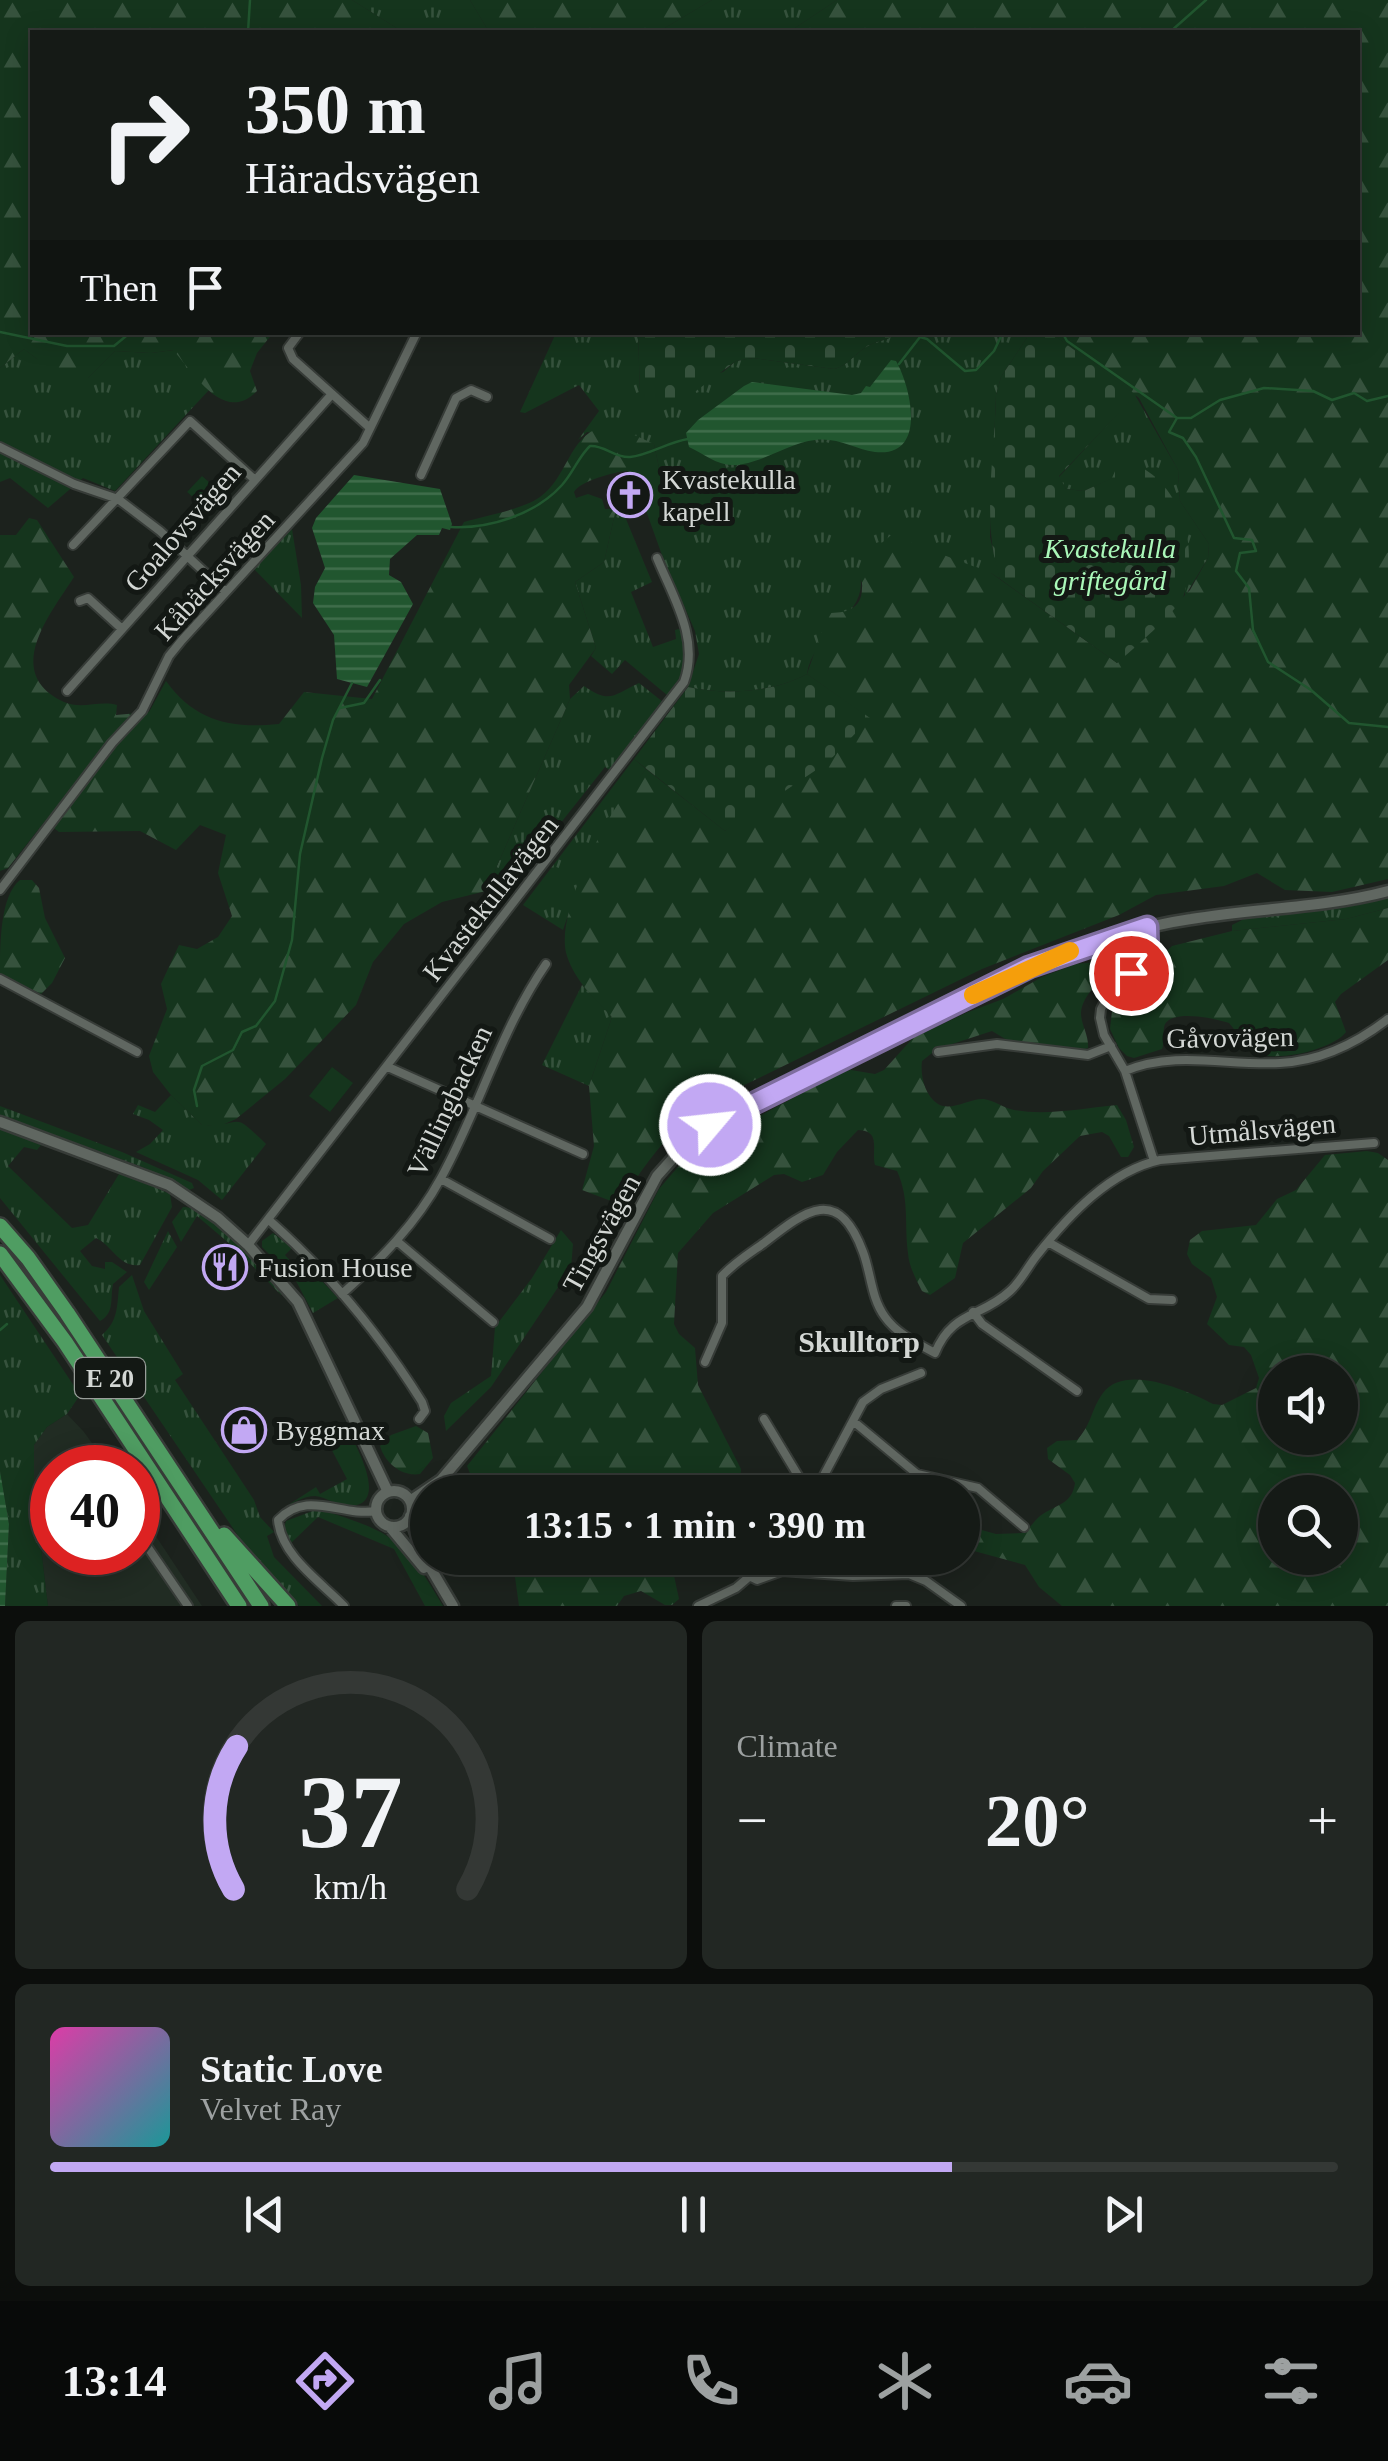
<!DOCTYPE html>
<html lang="en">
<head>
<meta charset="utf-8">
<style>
  body { margin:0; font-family:Georgia,serif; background:#222723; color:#f1f3f6; height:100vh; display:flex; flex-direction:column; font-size:38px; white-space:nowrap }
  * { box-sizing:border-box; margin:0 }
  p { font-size:32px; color:#9da1a1 }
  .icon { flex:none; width:55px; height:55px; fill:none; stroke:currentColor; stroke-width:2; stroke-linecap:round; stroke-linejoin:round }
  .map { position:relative; height:1606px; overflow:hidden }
  .details { display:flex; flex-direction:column; gap:15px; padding:15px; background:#0c0e0c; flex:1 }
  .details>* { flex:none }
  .hud { position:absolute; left:30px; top:30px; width:1330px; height:305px; border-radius:0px; box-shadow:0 5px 25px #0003,0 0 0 2px #343835; background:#151a16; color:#f1f3f6; overflow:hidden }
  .tools { position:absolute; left:1258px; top:1355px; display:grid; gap:20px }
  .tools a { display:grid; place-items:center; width:100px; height:100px; border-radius:50%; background:#151a16; box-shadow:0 5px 25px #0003,0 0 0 2px #343835; font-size:50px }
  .speed { position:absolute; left:30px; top:1445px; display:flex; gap:20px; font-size:50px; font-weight:700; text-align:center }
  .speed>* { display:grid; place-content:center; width:130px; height:130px; border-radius:50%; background:#151a16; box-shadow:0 5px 25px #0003,0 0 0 2px #343835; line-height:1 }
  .speed .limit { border:15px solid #d22; background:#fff; color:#111 }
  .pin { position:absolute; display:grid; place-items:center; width:85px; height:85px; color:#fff; margin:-42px; border:5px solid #fff; border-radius:50%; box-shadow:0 2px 10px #0007 }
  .me { position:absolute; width:110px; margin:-55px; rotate:62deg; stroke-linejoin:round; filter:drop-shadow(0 0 8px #0008) }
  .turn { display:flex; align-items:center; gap:35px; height:210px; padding:0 50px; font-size:45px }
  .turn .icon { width:130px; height:130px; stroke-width:2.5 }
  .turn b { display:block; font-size:70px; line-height:85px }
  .then { display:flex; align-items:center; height:95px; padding:0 50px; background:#0003; gap:20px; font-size:38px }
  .big { font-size:75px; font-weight:800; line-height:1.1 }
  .details .widget { flex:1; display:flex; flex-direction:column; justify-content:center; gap:15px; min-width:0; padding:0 35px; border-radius:15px; background:#222723 }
  .details .dial { align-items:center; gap:0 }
  .dial svg { height:260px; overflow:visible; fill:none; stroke:#343835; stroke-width:7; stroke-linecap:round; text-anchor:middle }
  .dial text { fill:#f1f3f6; stroke:none }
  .song { display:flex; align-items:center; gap:30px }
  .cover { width:120px; height:120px; border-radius:15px; background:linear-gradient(135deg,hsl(320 70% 55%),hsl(180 70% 35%)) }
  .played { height:10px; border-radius:5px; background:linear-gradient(90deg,#c2a8f3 70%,#343835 70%) }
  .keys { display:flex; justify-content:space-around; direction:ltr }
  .heat { display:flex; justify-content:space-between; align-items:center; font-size:55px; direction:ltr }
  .details .tiles { flex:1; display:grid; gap:15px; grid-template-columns:1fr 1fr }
  .widget:last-child { grid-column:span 2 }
  .trip { position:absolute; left:410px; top:1475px; width:570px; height:100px; border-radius:50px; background:#151a16; box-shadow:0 5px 25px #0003,0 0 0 2px #343835; font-weight:800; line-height:100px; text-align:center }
  .tabs { display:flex; height:160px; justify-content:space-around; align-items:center; background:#080a09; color:#9da1a1 }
  .tabs .icon { width:70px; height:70px }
  .tabs .selected { color:#c2a8f3 }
  .tabs b { font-size:45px; color:#f1f3f6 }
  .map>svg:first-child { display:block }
</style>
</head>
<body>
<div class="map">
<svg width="1388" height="1606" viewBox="0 0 1388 1606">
  <defs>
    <pattern id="grass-tufts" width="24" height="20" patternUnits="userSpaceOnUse" patternTransform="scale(2.5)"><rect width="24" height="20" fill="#15351d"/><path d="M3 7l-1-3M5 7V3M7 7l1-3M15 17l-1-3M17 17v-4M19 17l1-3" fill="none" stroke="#36523d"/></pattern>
    <pattern id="forest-firs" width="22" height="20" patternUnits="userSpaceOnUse" patternTransform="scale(2.5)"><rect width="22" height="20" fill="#15351d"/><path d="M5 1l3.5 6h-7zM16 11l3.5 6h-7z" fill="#36523d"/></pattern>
    <pattern id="cemetery-stones" width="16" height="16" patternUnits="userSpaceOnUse" patternTransform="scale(2.5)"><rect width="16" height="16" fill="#15351d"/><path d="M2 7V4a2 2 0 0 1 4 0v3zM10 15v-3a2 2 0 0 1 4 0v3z" fill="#36523d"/></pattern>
    <pattern id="water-rules" width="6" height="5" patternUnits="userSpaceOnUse" patternTransform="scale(2.5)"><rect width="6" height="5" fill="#21562f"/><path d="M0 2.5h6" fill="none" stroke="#406e4c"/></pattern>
  </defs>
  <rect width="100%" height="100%" fill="#1c221d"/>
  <path fill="#212c23" d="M67,1414L84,1432L109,1467L52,1468V1552H138V1509L202,1606H48L34,1490V1445L47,1427Z"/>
  <path fill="url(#grass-tufts)" d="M352,0H470L489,32H403Z
    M712,0H837L789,32H658Z
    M556,333H638L640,394L723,372L736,361L753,358L834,369C850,365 857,350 872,344C882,339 888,341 896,333H1030L1001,377L996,395L990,537L1000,579L991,573L860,575C869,615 813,632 807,674C772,693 725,695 688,687L699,654L695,631L663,558L638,488L653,500L662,482L654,444L587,432L578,440L599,411L579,385L525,413L520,412Z
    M24,349L37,359L88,378L115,351L151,353L174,350L209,390L115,491L83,478L48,508L10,478L0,482V368Z
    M1135,395L1178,470L1180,501L1209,544L1208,558L1185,596V585L1113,478L1084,491L1066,489L1059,477Z
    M621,507L652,582L631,592L653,647L676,639L675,630L679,629C696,649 683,678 667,695L625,660L612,674L591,656L596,648L575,582L604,562L616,509Z
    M292,529L301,585L302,618L254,569Z
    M639,683L663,702L611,771L605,767L499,901L486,891L570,699L584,686C611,705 614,694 639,683Z
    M634,759L646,769C604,823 585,866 563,930L523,905Z
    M1388,896V908L1346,919L1232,931V925L1246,918L1355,904Z
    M582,985L612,1017L589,1086L542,1065Z
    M171,1095L202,1125C246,1127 229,1108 266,1144L222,1200L198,1180L136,1152L150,1144L163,1130L149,1120L133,1114L138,1105L155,1112Z
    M0,1106L122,1152L192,1183L194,1188L189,1190L145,1168L0,1115Z
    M0,1128L41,1145L37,1150L24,1147L8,1166L72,1228L88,1225L119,1174H125L170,1194L172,1207L140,1265C119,1268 112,1245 96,1238L80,1251L92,1266L105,1269V1262H112L127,1272L113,1284C110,1298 115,1313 100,1321L0,1198Z
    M183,1207C209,1206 265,1271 283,1292L281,1295L237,1250L197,1216L181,1242L172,1222Z
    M561,1230L573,1244L571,1268L491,1387L446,1431L444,1416L451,1403L491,1376L495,1327L532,1278Z
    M168,1231L177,1247L149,1290L144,1282Z
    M273,1233L292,1248L285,1255L309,1282L317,1276L338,1298L313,1313L296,1281L262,1247V1241Z
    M0,1275L80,1395L67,1414L47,1427L34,1445V1490L48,1606H5L9,1524L0,1471Z
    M132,1275L144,1311L183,1374L175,1380L254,1500L260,1517L274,1532L267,1536L274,1557L322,1606H299L243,1543L102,1335C118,1321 117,1307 119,1287Z
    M346,1425C354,1443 389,1501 353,1506C339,1508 328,1497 315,1496C304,1496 295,1502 285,1507L316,1487L320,1494L347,1479L325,1437Z
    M318,1509C393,1532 403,1538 443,1606H425L394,1549L318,1517L290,1544L284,1529L286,1521Z"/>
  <path fill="url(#forest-firs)" fill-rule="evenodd" d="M0,0H352L403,32H32V332L273,333L257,353L250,371L257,391C224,425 195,374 173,350L151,353L115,351L88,378L50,382L37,359L24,349L0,368Z
    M470,0H712L658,32H489Z
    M837,0H1388V879L1332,892L1285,890L1257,873L1224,886L1156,895L1119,915L982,969L730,1092C670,1127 657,1148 619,1204L582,1190L594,1146L589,1086L612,1017C595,999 575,981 567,956C555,921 594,843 613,812C622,796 635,783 646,769L725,831L869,718L807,674L828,613C845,613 862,610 862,588C863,579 859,582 860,573C863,557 880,545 891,535L991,573L1117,663L1190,590L1208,558L1209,544L1180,501L1178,470L1139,398L1051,333L1358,332V32H789Z
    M601,427L616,437L630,433L654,444L662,482L653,501L627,471C614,472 580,481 574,492L576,498L588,494L602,499L605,509H616L604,562L575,582L596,648L569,685L570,699L486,891L442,902L404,924L373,962L356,1005L285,1079L236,1119L220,1126L202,1125L171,1095L153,1072L149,1056L167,1009L161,984L179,945L197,949L218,937L232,916L218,873L226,835L200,825L176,850L140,831L59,832L45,821L8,868L0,871V535H16L29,518L37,520L74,577C51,613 1,673 64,702C82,710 99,700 117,705L116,715L149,712L166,681C195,721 230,729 279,724L304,692L372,699L464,522C487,515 521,510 540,497C568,477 568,438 601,427Z
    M20,880H32L39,888L45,918L65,958L52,983L41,994L0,974C0,944 0,896 20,880Z
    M1388,908V960L1341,994L1335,1002L1346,1032C1333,1050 1267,1066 1249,1049C1240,1042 1237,1031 1229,1023C1217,1019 1174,1009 1165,1024C1162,1031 1165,1042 1162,1049L1134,1058L1127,1056L1119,1048L1110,1029L1113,1002L1172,946L1232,931L1346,919Z
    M1106,961L1111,970C1100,982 1082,995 1081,1013C1081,1025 1089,1035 1088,1048L1078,1051L1017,1046L992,1031L937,1049L922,1061C920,1076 925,1096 938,1104C952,1112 969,1098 984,1099C995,1101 1004,1108 1014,1110C1047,1116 1084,1108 1117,1105L1126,1120L1134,1147L1128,1157H1121L1109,1136L1102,1132L1080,1136L1043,1171L1031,1188L963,1243L955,1278L930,1295L922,1291C916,1279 909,1267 908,1253C904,1223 910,1200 897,1171L875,1165C871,1150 882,1131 858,1130L837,1152L823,1175L802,1182L784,1174L774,1175L713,1213L678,1253L674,1324L679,1334L695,1348L698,1385L741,1469L740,1484L734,1492H467L473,1481L467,1466L606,1292L659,1189L677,1168L698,1149L842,1072L851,1070L875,1074L884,1070L913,1038L966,1013L1003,999L1042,977L1076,964Z
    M1367,1151L1378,1153L1388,1160V1606H1062L1039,1587L1025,1565L963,1548V1500L978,1529L996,1534L1022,1533C1031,1528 1033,1522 1040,1516C1056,1504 1072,1505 1075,1483L1070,1475L1048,1459L1047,1448L1057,1441L1077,1440C1092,1424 1091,1409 1103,1393C1126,1363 1187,1391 1213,1404L1222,1405L1256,1388L1259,1378L1251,1355L1244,1347L1229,1345L1207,1324L1217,1297L1211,1278L1192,1264L1187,1254L1190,1240L1202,1231L1256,1225L1277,1199L1296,1190L1325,1155ZM1275,1372H1340V1438H1275ZM1275,1492H1340V1558H1275Z
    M416,1426L428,1433L433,1458L420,1474C402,1477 385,1463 380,1446L391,1435Z
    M504,1558H722C708,1569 689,1564 673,1571L679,1599L672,1605H665L641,1591L624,1596L617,1606H519L515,1577Z"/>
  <path fill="url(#cemetery-stones)" d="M638,333V332L896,333C888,341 882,339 872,344C857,350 850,365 834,369L753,358L736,361L680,403L640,394Z
    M1030,333H1051L1136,395L1059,476L1066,489L1084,491L1112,478L1116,469L1129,462C1173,476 1196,532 1187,575C1186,581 1186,592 1183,597C1174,614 1133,649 1117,663L1000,579C981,521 995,456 996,395L1001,377Z
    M807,674L870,718L828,762L725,831L634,759L688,687C725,695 772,693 807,674Z"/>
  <path fill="#15351d" d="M202,476L224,495L210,512L187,492Z
    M332,1067L353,1083L330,1112L309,1096Z"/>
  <path fill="url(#water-rules)" d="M891,360L896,361C911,387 928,458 875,452C854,449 838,437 815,440C787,443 761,465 732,465C717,465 702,453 689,447L686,433L698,420L744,386L752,382L852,395L861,393L866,386L870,387Z
    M354,475L440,489L452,524L450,530L442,528L439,535H417L390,559L389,575L401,582L413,604L367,687L337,679L334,635L313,603L315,587L325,568L312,528L316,518Z
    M0,1471L9,1524L5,1606H0Z"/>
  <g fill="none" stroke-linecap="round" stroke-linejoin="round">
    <path stroke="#21562f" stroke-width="2.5" d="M248,32L250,0
      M1170,32L1206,0
      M0,332L67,346H114L131,332
      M1062,332L1067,341L1177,418H1191L1220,400L1264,388L1313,391L1332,400L1354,393L1367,401L1388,396
      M899,364L920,337L927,339L965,371L976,370L994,351L1003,332
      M1177,418L1169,432L1183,438L1196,457L1234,538L1252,540L1256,551L1240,553L1236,571L1249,588L1253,630L1268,662L1311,690L1349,723L1388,727
      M451,527C490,529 536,514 562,485C573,473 579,456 590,446C605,445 614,458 630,457C649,455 668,442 688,439
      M340,708L364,703L380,680
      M197,1106L194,1090L202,1066L233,1050L242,1032L256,1026L275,1001L292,940L300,854L322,758L333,720L352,683
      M0,1330L7,1324"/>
    <defs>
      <path id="minor" d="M300,332L288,348L293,359L370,428
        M0,447L74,484L118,499L160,531L226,592
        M421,475L456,398L471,390L487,397
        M73,545L190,421L254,479
        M80,601L88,598L122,629
        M67,691L332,394
        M0,890L112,743L142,711L169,656L182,640L363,443L417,332
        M1147,927L1148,956L1109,993L1101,1009L1100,1018L1104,1035L1125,1071L1154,1161
        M0,979L137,1052
        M938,1052L997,1044L1088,1055L1111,1046
        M388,1067L583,1154
        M1125,1071C1176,1050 1227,1066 1280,1063C1320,1061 1357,1043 1388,1019
        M441,1179L550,1239
        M269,1220C328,1272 380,1335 422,1402L425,1411L419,1419
        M398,1242L493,1322
        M1048,1242L1149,1299L1172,1300
        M248,1245L684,682C700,639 673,597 657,558
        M342,1294C381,1259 416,1224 441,1178C480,1107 500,1031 546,964
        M973,1312L982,1324L1077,1391
        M705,1362L722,1323V1276C734,1263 750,1253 764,1243C805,1211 838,1184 863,1252C871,1273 871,1298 885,1317C897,1334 917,1343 935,1353C952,1311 981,1318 1010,1291C1022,1280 1028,1266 1038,1254C1069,1215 1110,1171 1160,1160L1374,1143
        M764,1419L808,1492
        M853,1421L917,1474L978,1488L1024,1527
        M815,1492L863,1402L881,1389L921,1373
        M138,1533L188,1606
        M751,1577L757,1580L782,1571L853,1576L909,1574L926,1581L961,1606
        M344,1606C321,1582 281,1556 278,1520C307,1489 341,1517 376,1511
        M698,1606L736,1588L771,1558
        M896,1606H906"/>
      <path id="tertiary" d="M0,1122L169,1185L218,1218L248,1245L298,1302L388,1492
        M376 1509a18 18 0 1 1 36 0a18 18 0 1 1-36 0Z
        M410,1501L441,1480L587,1307L657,1176L683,1147L711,1125L1029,967C1081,946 1135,927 1191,919C1256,908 1324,908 1388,891
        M410,1516L424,1557L453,1606
        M390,1527L424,1568"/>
      <path id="motorway" d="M0,1226L28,1258L67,1313L261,1606
        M0,1254L65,1342L239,1606
        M224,1535L288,1606"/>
    </defs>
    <use href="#minor" stroke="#373c38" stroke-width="12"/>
    <use href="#tertiary" stroke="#373c38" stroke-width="15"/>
    <use href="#motorway" stroke="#373c38" stroke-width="20"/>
    <use href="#minor" stroke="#606761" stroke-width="8"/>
    <use href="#tertiary" stroke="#606761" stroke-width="10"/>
    <use href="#motorway" stroke="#4f9d62" stroke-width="15"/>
  </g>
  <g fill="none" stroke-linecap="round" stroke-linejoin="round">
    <defs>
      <path id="route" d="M710,1125L1029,967L1147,927L1148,956L1131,973"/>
    </defs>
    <use href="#route" stroke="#7e6d9e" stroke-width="25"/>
    <use href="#route" stroke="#c2a8f3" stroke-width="18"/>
    <path stroke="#f59e0b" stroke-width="18" d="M973,995L1070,951"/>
  </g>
  <defs>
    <symbol id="church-ring" viewBox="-11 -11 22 22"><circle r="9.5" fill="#131814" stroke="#c2a8f3" stroke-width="1.5"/><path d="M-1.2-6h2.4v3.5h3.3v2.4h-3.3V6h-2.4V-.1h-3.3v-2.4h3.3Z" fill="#c2a8f3"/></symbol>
    <symbol id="restaurant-ring" viewBox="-11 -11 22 22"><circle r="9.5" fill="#131814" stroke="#c2a8f3" stroke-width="1.5"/><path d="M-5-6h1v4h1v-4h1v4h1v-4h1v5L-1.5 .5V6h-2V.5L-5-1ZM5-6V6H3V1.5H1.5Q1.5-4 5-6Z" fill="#c2a8f3"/></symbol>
    <symbol id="shop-ring" viewBox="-11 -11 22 22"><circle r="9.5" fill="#131814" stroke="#c2a8f3" stroke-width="1.5"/><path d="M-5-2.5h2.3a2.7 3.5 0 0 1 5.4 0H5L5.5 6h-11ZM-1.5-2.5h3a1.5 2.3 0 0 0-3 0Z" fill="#c2a8f3"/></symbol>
  </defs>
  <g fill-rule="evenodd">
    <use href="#church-ring" x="605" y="470" width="50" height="50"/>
    <use href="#restaurant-ring" x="200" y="1242" width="50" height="50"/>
    <use href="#shop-ring" x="219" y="1405" width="50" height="50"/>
  </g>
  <g text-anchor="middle" stroke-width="10" stroke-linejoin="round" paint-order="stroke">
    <rect fill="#131814" stroke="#999e9a" stroke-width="2.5" x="75" y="1358" width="70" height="40" rx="8"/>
    <g font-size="25" font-weight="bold" fill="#d3d7d4">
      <text x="110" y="1387">E 20</text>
    </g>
    <g font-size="28" fill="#d3d7d4" stroke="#131814" text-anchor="start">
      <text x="662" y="489">Kvastekulla<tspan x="662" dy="32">kapell</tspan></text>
      <text x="258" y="1277">Fusion House</text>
      <text x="276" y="1440">Byggmax</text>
    </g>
    <g font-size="28" fill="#d3d7d4" stroke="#131814">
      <text transform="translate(182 527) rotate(-49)" y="10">Goalovsvägen</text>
      <text transform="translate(214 575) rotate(-48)" y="10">Kåbäcksvägen</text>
      <text transform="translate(490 898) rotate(-52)" y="10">Kvastekullavägen</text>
      <text transform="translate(1230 1037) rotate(-1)" y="10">Gåvovägen</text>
      <text transform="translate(449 1101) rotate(-65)" y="10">Vällingbacken</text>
      <text transform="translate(1262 1129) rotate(-5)" y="10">Utmålsvägen</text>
      <text transform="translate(601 1233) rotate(-61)" y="10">Tingsvägen</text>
    </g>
    <g font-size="28" font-style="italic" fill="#aaf8b9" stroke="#131814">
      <text x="1110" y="558">Kvastekulla<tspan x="1110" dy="32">griftegård</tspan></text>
    </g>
    <g font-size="30" font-weight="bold" fill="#d3d7d4" stroke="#131814">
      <text x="859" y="1352">Skulltorp</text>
    </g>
  </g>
</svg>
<div class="tools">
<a><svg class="icon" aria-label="sound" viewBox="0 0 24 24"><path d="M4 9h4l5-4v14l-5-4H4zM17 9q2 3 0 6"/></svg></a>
<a><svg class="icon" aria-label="search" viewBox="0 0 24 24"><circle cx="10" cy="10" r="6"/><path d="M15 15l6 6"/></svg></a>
</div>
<div class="speed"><div class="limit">40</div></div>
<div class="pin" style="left:1131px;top:973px;background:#d93025"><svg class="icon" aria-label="arrive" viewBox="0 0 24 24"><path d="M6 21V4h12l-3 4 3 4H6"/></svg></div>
<svg class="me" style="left:710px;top:1125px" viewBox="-20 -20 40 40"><circle r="17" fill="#c2a8f3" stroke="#fff" stroke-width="3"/><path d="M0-11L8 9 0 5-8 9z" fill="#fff"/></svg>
<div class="trip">13:15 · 1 min · 390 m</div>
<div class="hud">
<div class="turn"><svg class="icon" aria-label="right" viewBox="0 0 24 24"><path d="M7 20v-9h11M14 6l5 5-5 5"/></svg><div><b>350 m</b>Häradsvägen</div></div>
<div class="then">Then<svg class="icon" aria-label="arrive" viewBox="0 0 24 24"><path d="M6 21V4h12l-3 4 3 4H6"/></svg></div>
</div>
</div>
<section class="details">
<div class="tiles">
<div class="widget dial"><svg viewBox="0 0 100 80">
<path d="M14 69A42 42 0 1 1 86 69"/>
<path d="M14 69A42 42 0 0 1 15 25" stroke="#c2a8f3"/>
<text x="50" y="56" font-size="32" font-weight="700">37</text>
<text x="50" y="72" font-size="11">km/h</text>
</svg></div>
<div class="widget"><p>Climate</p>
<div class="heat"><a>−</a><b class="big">20°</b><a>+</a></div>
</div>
<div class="widget">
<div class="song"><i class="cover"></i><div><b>Static Love</b><p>Velvet Ray</p></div></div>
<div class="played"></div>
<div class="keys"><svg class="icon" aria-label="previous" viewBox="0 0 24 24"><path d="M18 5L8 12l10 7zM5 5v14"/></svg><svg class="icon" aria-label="pause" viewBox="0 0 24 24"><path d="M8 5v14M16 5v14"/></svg><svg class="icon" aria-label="next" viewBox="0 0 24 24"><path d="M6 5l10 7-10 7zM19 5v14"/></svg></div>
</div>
</div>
</section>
<nav class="tabs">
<b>13:14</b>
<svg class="icon selected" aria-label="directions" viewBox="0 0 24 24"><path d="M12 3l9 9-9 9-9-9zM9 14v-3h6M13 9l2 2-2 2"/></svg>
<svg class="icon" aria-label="music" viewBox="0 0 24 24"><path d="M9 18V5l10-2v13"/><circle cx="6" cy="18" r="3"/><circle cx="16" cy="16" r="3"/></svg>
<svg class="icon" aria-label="phone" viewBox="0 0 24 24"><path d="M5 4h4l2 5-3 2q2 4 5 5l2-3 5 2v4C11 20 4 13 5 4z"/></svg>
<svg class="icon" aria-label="climate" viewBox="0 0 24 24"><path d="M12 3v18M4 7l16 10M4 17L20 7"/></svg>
<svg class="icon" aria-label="car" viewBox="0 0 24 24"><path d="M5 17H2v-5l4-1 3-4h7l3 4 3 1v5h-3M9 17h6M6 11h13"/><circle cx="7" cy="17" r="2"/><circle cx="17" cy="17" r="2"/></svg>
<svg class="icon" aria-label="filters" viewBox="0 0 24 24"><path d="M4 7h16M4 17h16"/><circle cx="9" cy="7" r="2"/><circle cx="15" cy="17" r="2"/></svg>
</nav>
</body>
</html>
